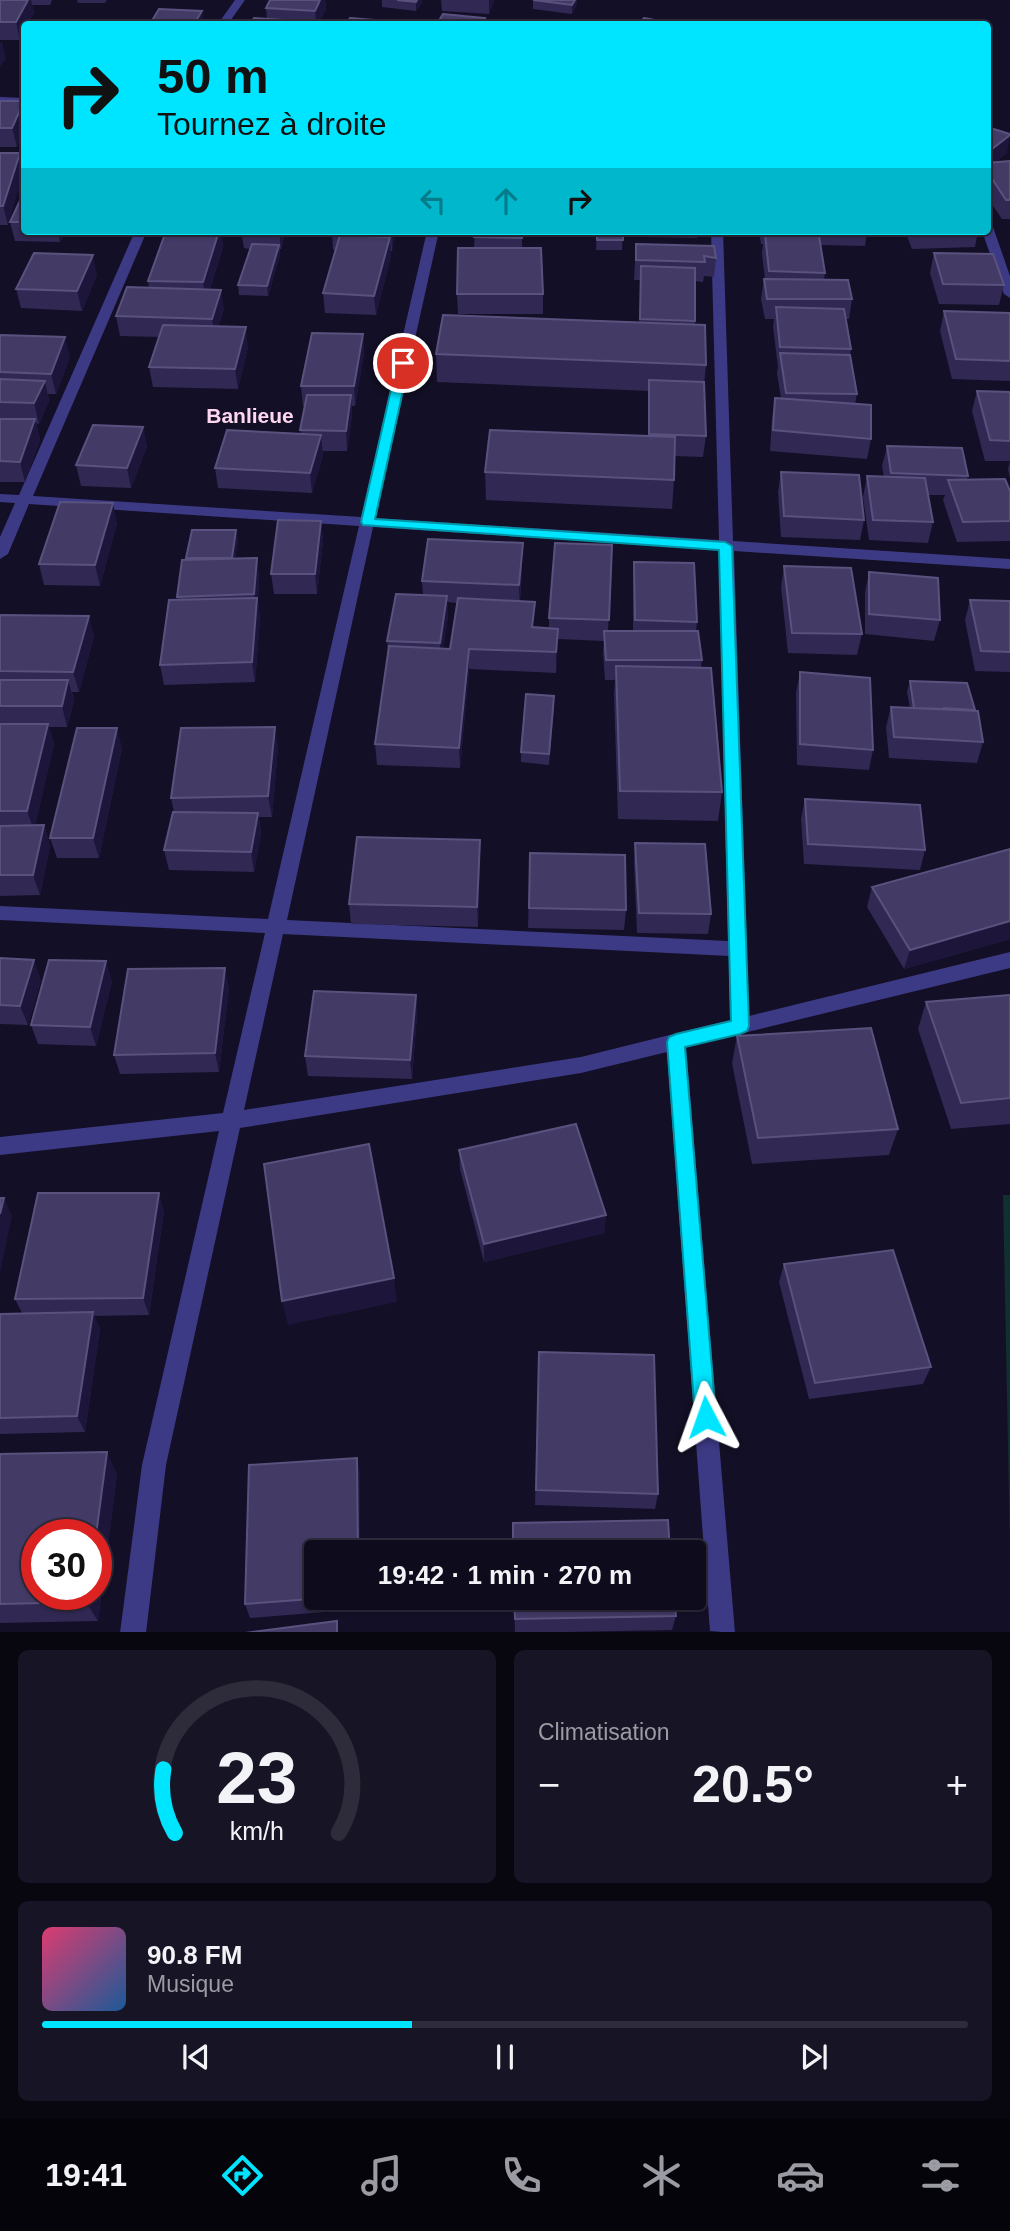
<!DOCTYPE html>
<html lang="fr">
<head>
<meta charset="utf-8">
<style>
  body { margin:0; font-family:Helvetica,sans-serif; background:#171425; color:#f1f3f6; height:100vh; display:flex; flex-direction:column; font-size:26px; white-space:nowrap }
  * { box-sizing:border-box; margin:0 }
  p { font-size:23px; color:#9b9ba3 }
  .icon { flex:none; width:38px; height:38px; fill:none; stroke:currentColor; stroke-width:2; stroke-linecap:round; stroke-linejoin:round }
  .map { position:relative; height:1632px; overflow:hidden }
  .panel { display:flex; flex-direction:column; gap:18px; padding:18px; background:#08060f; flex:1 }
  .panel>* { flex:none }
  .banner { position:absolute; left:21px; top:21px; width:970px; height:214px; border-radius:7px; box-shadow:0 2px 5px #0004,0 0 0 2px #2e2b3b; background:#00e5ff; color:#111; overflow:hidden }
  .speed { position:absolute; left:21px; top:1519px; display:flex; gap:14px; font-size:35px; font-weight:700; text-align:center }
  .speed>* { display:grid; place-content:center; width:91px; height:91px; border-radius:50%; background:#0e0b1c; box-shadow:0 2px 5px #0004,0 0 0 2px #2e2b3b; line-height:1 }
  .speed .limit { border:10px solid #d22; background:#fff; color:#111 }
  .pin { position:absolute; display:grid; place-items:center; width:60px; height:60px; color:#fff; margin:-30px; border:4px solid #fff; border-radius:50%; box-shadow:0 2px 7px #0007 }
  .me { position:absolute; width:77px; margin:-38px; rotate:356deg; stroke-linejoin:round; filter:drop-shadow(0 0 5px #0008) }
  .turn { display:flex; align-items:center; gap:24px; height:147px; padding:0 21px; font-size:32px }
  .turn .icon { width:91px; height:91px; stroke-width:2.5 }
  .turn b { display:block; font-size:49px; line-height:60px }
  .lanes { display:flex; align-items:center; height:66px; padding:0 21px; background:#0003; justify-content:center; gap:35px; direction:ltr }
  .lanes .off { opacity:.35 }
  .big { font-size:52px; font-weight:700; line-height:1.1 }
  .panel .widget { flex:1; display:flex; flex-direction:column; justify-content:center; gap:10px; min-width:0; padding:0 24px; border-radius:10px; background:#171425 }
  .panel .dial { align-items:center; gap:0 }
  .dial svg { height:182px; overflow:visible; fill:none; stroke:#2e2b3b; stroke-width:7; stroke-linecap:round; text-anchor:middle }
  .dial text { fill:#f1f3f6; stroke:none }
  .song { display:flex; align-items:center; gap:21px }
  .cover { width:84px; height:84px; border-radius:10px; background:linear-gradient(135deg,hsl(340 70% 55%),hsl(210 70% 35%)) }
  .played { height:7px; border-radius:4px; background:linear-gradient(90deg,#00e5ff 40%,#2e2b3b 40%) }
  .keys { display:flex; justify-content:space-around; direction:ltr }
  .heat { display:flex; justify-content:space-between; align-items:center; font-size:38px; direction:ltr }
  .panel .tiles { flex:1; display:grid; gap:18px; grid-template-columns:1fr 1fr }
  .widget:last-child { grid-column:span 2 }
  .trip { position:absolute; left:304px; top:1540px; width:402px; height:70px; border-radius:7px; background:#0e0b1c; box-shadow:0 2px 5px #0004,0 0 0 2px #2e2b3b; font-weight:700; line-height:70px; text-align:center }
  .tabs { display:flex; height:112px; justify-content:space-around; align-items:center; background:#06040b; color:#9b9ba3 }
  .tabs .icon { width:49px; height:49px }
  .tabs .selected { color:#00e5ff }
  .tabs b { font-size:32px; color:#f1f3f6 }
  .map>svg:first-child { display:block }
</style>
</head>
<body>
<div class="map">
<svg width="1010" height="1633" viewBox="0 0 1010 1633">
  <rect width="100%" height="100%" fill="#130f26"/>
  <path fill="#12302f" d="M1003,1195H1010V1548V1547Z"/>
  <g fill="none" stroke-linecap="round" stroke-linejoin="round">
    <path fill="#3d3a85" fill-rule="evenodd" d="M235,0H245L228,24H218Z
      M0,97L24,98V104L0,103Z
      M987,223L993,227L1010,276V298L1004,294L982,231H987Z
      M135,231H147L33,496L361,517L427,231H439L375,518L719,540L711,231H723L733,541L1010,559V569L734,551L749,1016L1010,952V968L686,1047L735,1633L710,1631L667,1052L581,1073L240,1128L166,1465L146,1633H120L142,1465L219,1131L0,1155V1137L223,1113L265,933L0,920V906L268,919L359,526L29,504L8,554L0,559V537L15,503L0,502V494L19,495ZM373,527L719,550L728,941L287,920ZM283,934L729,956L730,1020L581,1057L244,1110Z"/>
  </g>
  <path fill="#312854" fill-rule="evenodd" d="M0,0H52L50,5H32L34,13L28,24H24L20,40H0Z
    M77,0H107L105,3H78Z
    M270,0H325L326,9L318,24H250L267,19L266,8Z
    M382,0H422V3L416,11L382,7Z
    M441,0H494L489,14L442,11Z
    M533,0H577L576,6L572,14L533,9Z
    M0,101H24L17,147H0Z
    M987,127L1007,153L995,162L1010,161V219H1002L987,197Z
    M0,153L8,225H0Z
    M24,192V231H99L98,233L65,232L60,242L15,241L10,222Z
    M166,231H225L222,238L223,247L210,289L224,309L218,327L248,347L238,389L153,387L149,367L159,337L120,336L116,316L149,288L148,281Z
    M241,231H286L281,249H280V255L268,296L239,295L238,285L250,249L244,248Z
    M332,231H395L392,251H390L391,256L376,315L325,313L323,293L336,250H333Z
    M475,231H522V248L543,294V314H458L457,294L474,248Z
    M597,231H623L622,250H596Z
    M646,231H697V238L646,237Z
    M759,231H867L865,246L820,245L825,273L824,280L852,299L849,319H846L851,349L850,356L857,394L855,404L871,439L867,459L770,451L772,418L775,398H781L777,373L778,367L773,327L774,319H765L761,299L764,279H765L762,254L763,244H761Z
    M905,231H978L975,247L912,249Z
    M636,244L716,258L714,277L704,276L703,282L695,281V325L706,365L704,385L706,436L703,457L674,456V480L672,509L486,500L485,472L648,436L649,391L437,382L436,354L639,323L641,280H634Z
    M934,253L1004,285L999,305L939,304L930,273Z
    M97,275L82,311L21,308L16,289Z
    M944,311L1010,313V381L952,379L940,331Z
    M363,334L364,354L355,406H352V415L347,451H322L323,455L312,493L218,488L215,468L301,434L300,430L305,406H303L301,386Z
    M0,335L70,357L56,394H48L49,401L39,424L36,423L40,440L25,482H0Z
    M977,391L1010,392V479L1008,469L1010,461H985L972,411Z
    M143,427L147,447L131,488L81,486L76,465Z
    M887,446L968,476L967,479L1010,491V541L957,542L943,500L945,495H928L933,522L928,543L869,540L863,497L867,476L884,477L882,466Z
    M781,472L864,520L860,540L781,537L778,492Z
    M321,521L323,541L317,594H274L271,574Z
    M117,523L100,586L44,585L39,564Z
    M236,530L238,541L235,558H257L259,578L258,601L260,619L255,682L164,685L160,665L178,600L177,597L186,558Z
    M612,545L608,631H633V582L634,562L697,622L696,631L702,660L701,668L722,792L718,821L618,819L614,695L615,680H605L603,652L604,641L558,639L556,673L469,669L460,768L377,765L375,744L388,653L387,641L423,595L422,581L522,563L520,602L534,627L549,628V618ZM447,602L457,603L450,649L443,648L448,617Z
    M784,566L862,634L857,655L788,653L781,587Z
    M869,572L940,620L934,641L865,634V592Z
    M970,600L1010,601V672L975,671L965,620Z
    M0,615L94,636L79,692H72L74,701L67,727H49L54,744L35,826L44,825L50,846L40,895L0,896Z
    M800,672L873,750L869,770L797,765L796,693Z
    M910,681L975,710L983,742L977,763L889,758L886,727L891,707L910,708L907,692Z
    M554,707L549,765L521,762V752Z
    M278,747L272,817H259L261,834L254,872L169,870L164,850L174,812L171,798Z
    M122,748L99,858H57L50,838Z
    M805,799L925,850L920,870L804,864L801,819Z
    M480,840L478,927L351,924L349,904Z
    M635,843L711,914L708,934L637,933L634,863Z
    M1010,849V939L904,969L867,907L872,887Z
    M530,853L626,910L624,930L528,928Z
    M0,958L41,980L28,1025L0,1024Z
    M112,981L96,1046L38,1044L31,1025Z
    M229,988L219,1072L120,1074L114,1055Z
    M416,995L417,1014L412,1079L308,1076L305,1056Z
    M1010,995V1124L951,1129L918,1029L926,1002Z
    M737,1036L898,1129L889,1155L752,1164L732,1063Z
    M459,1150L606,1215L604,1233L484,1262L460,1169Z
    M164,1211L149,1315L94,1316L100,1329L85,1432L0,1434V1314L22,1313L15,1299Z
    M784,1264L931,1367L923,1384L809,1399L779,1282Z
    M539,1352L658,1494L655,1509L535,1505Z
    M0,1454L117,1474L98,1621L0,1623Z
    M360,1474L317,1598H361V1609L250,1618L245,1604Z
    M514,1598L676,1616L672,1630L515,1633Z"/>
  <path fill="#1d163a" d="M28,0H31L34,13L28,24H24V31L20,40L16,22Z
    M320,0H325L326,9L318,24H316L315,11Z
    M417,0H422V3L416,11V2Z
    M489,0H494L489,14Z
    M575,0H577L576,6L572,14V5Z
    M202,11L204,24H194Z
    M2,41L6,59L0,67V43Z
    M24,103V130L17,147L12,128Z
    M1010,135L1007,153L987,169V153Z
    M20,153L24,172L8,225L3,206Z
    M57,231L65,232L60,242Z
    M218,231H225L222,238L223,247L206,301L203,282Z
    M279,231H286L281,249Z
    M391,231H395L392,251Z
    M390,237L391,256L376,315L374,296Z
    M279,245L280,255L268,296L267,286Z
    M93,255L97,275L82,311L77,291Z
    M221,290L224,309L215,339L212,319Z
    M246,327L248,347L238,389L235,369Z
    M363,334L364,354L355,406L354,386Z
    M65,337L70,357L56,394L51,374Z
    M45,381L49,401L39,424L34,403Z
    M351,395L352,415L347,451L346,431Z
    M35,419L40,440L25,482L20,462Z
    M143,427L147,447L131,488L127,468Z
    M321,435L323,455L312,493L310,473Z
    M113,503L117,523L100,586L95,565Z
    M321,521L323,541L317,594L315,574Z
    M236,530L238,541L233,569L232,558Z
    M523,543L522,563L519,605V585Z
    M257,558L259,578L258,601L260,619L255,682L252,662L256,611L254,594Z
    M447,596L448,617L441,664L440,643Z
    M89,616L94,636L79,692L73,672Z
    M558,629V650L556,673V652Z
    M469,649V669L460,768L459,748Z
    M68,680L74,701L67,727L62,706Z
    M48,724L54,744L34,831L27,811Z
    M275,727L278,747L272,817L268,796Z
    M117,728L122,748L99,858L93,838Z
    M258,813L261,834L254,872L251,852Z
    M44,825L50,846L40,895L33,875Z
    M480,840V860L478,927L477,907Z
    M1010,921V939L904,969L910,950Z
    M34,960L41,980L28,1025L20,1006Z
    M106,961L112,981L96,1046L90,1027Z
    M225,968L229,988L219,1072L215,1053Z
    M416,995L417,1014L412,1079L410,1060Z
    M159,1193L164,1211L149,1315L143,1298Z
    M4,1198L12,1216L0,1273V1214Z
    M606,1215L604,1233L484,1262V1244Z
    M394,1278L397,1302L288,1325L282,1301Z
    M93,1312L100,1329L85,1432L77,1416Z
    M107,1452L117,1474L98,1621L86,1602L87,1594H96V1535Z
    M357,1458L360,1474V1552H358Z"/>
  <path fill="#433a66" stroke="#5a527e" stroke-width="2" d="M0,0H28L16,22H0Z
    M270,0H320L315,11L266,8Z
    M397,0H417L416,2Z
    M533,0H575L572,5Z
    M159,9L202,11L194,24H150Z
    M443,14L485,18L482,24H437Z
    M254,18L297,21L295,24H250Z
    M350,18L389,21L387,24H346Z
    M644,18L676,24H638Z
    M851,20L854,24H801V23Z
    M0,101H24L12,128H0Z
    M987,127L1010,134V135L987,153Z
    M0,153H20L3,206H0Z
    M1010,161V200H1006L987,171V163Z
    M24,192V222H10Z
    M166,231H219L203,282L148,281Z
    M475,231H522V238L474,237Z
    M597,231H623V240H597Z
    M765,234L819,236L825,273L769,271Z
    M340,235L390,237L374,296L323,293Z
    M252,244L279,245L267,286L238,285Z
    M636,244L714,246L716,258L704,256L705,262L636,260Z
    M458,248H541L543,294H457Z
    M34,253L93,255L77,291L16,289Z
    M934,253L993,254L1004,285L943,284Z
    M641,266L695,268V321L640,319Z
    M764,279L848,280L852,299H767Z
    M127,287L221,290L212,319L116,316Z
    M776,307L844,309L851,349L780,347Z
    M944,311L1010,313V361L956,359Z
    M443,315L705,325L706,365L436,354Z
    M163,325L246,327L235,369L149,367Z
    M312,333L363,334L354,386H301Z
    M0,335L65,337L51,374L0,372Z
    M780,353L850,355L857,394L786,393Z
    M0,379L45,381L34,403L0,402Z
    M649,380L704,382L706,436L649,434Z
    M977,391L1010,392V441L990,440Z
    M307,395H351L346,431L300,430Z
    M775,398L871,405V439L773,430Z
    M0,419H35L20,462L0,461Z
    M93,425L143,427L127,468L76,465Z
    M227,430L321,435L310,473L215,468Z
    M490,430L675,437L674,480L485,472Z
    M887,446L962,448L968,476L891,473Z
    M781,472L859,475L864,520L784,516Z
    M867,476L925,478L933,522L873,520Z
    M1005,479L1010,491V521L963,522L948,480Z
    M60,502L113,503L95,565L39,564Z
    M278,520L321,521L315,574H271Z
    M192,530H236L232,558H186Z
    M428,539L523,543L519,585L422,581Z
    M555,543L612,545L609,620L549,618Z
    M257,558L254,594L177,597L182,560Z
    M634,562L694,563L697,622L635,620Z
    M784,566L851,568L862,634L792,633Z
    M869,572L938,578L940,620L869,614Z
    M396,594L447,596L440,643L387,641Z
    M257,598L252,662L160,665L169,600Z
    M458,598L535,602L532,627L558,629L556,652L469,649L459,748L375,744L389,646L450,649Z
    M970,600L1010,601V652L981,651Z
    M0,615L89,616L73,672L0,671Z
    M604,631H698L702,660H606Z
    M616,666L711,668L722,792L620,791Z
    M800,672L870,678L873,750L800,744Z
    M0,680H68L62,706H0Z
    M910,681L967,683L975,710L944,708V709L914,708Z
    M526,694L554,696L549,754L521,752Z
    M891,707L978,711L983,742L894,737Z
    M0,724H48L27,811H0Z
    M275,727L268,796L171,798L181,728Z
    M77,728H117L93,838H50Z
    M805,799L920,805L925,850L808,844Z
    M173,812L258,813L251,852L164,850Z
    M44,825L33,875H0V826Z
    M357,837L480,840L477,907L349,904Z
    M635,843L705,844L711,914L639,913Z
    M1010,849V921L910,950L872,887Z
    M530,853L625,855L626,910L529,908Z
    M0,958L34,960L20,1006L0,1005Z
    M49,960L106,961L90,1027L31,1025Z
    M225,968L215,1053L114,1055L128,969Z
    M314,991L416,995L410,1060L305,1056Z
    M1010,995V1098L961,1103L926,1002Z
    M871,1028L898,1129L758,1138L737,1036Z
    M576,1124L606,1215L484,1244L459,1150Z
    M369,1144L394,1278L282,1301L264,1164Z
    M38,1193H159L143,1298L15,1299Z
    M0,1198H4L0,1214Z
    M893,1250L931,1367L815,1383L784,1264Z
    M93,1312L77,1416L0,1418V1314Z
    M539,1352L654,1355L658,1494L536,1490Z
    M107,1452L96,1535H37V1594H87L86,1602L0,1604V1454Z
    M357,1458L358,1552H317V1598H325L245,1604L249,1465Z
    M668,1520L670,1552H513V1523Z
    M514,1598H674L676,1616L515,1619Z
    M337,1621V1633H245Z"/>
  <path fill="#00e5ff" stroke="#0095a6" stroke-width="2" d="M403,360L409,363L375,519L725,542L732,546L749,1026L747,1031L740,1034L685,1047L716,1417L713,1424L706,1427L698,1424L695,1417L667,1042L669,1037L676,1034L731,1021L719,550L363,525L361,522L397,363Z"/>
  <g text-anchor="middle" stroke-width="7" stroke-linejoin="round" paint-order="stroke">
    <g font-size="21" font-weight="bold" fill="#ffd6f0" stroke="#130f26">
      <text x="250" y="423">Banlieue</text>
    </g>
  </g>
</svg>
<div class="speed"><div class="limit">30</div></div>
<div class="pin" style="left:403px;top:363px;background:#d93025"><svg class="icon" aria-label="arrive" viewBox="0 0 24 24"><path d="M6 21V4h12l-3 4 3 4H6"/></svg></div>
<svg class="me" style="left:706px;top:1417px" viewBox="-20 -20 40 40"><path d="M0-17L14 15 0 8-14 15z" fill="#00e5ff" stroke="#fff" stroke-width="4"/></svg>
<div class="trip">19:42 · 1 min · 270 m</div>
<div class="banner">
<div class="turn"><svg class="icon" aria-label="right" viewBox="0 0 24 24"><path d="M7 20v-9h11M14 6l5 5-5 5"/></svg><div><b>50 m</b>Tournez à droite</div></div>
<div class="lanes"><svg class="icon off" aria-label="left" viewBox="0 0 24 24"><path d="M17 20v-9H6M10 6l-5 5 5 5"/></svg><svg class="icon off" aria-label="ahead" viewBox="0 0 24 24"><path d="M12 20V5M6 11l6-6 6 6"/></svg><svg class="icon" aria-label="right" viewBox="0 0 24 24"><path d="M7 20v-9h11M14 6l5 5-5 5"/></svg></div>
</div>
</div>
<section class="panel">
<div class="tiles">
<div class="widget dial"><svg viewBox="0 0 100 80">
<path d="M14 69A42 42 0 1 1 86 69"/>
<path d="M14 69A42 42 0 0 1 9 41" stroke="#00e5ff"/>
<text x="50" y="56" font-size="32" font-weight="700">23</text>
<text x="50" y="72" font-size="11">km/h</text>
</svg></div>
<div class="widget"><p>Climatisation</p>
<div class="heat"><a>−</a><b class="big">20.5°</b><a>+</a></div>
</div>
<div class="widget">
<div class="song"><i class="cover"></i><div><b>90.8 FM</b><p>Musique</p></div></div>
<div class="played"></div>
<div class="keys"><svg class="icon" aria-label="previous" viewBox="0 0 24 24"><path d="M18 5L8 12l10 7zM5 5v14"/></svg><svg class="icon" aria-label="pause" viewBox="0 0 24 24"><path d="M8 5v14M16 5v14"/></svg><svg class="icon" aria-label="next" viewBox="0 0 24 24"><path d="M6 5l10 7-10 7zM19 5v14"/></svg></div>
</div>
</div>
</section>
<nav class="tabs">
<b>19:41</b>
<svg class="icon selected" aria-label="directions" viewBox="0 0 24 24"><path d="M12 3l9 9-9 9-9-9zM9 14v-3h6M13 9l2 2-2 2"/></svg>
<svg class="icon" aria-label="music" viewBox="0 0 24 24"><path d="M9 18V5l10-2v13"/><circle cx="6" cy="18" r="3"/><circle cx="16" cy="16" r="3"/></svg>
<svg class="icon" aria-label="phone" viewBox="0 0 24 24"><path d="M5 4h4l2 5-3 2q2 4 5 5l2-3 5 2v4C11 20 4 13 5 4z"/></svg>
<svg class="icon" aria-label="climate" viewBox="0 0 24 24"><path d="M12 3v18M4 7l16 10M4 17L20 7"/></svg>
<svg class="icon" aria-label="car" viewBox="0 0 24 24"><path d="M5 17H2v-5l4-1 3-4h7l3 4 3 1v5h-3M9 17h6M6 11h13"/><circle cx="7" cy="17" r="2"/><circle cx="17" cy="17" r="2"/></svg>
<svg class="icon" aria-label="filters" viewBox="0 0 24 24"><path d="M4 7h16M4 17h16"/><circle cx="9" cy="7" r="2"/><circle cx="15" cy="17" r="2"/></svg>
</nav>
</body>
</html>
